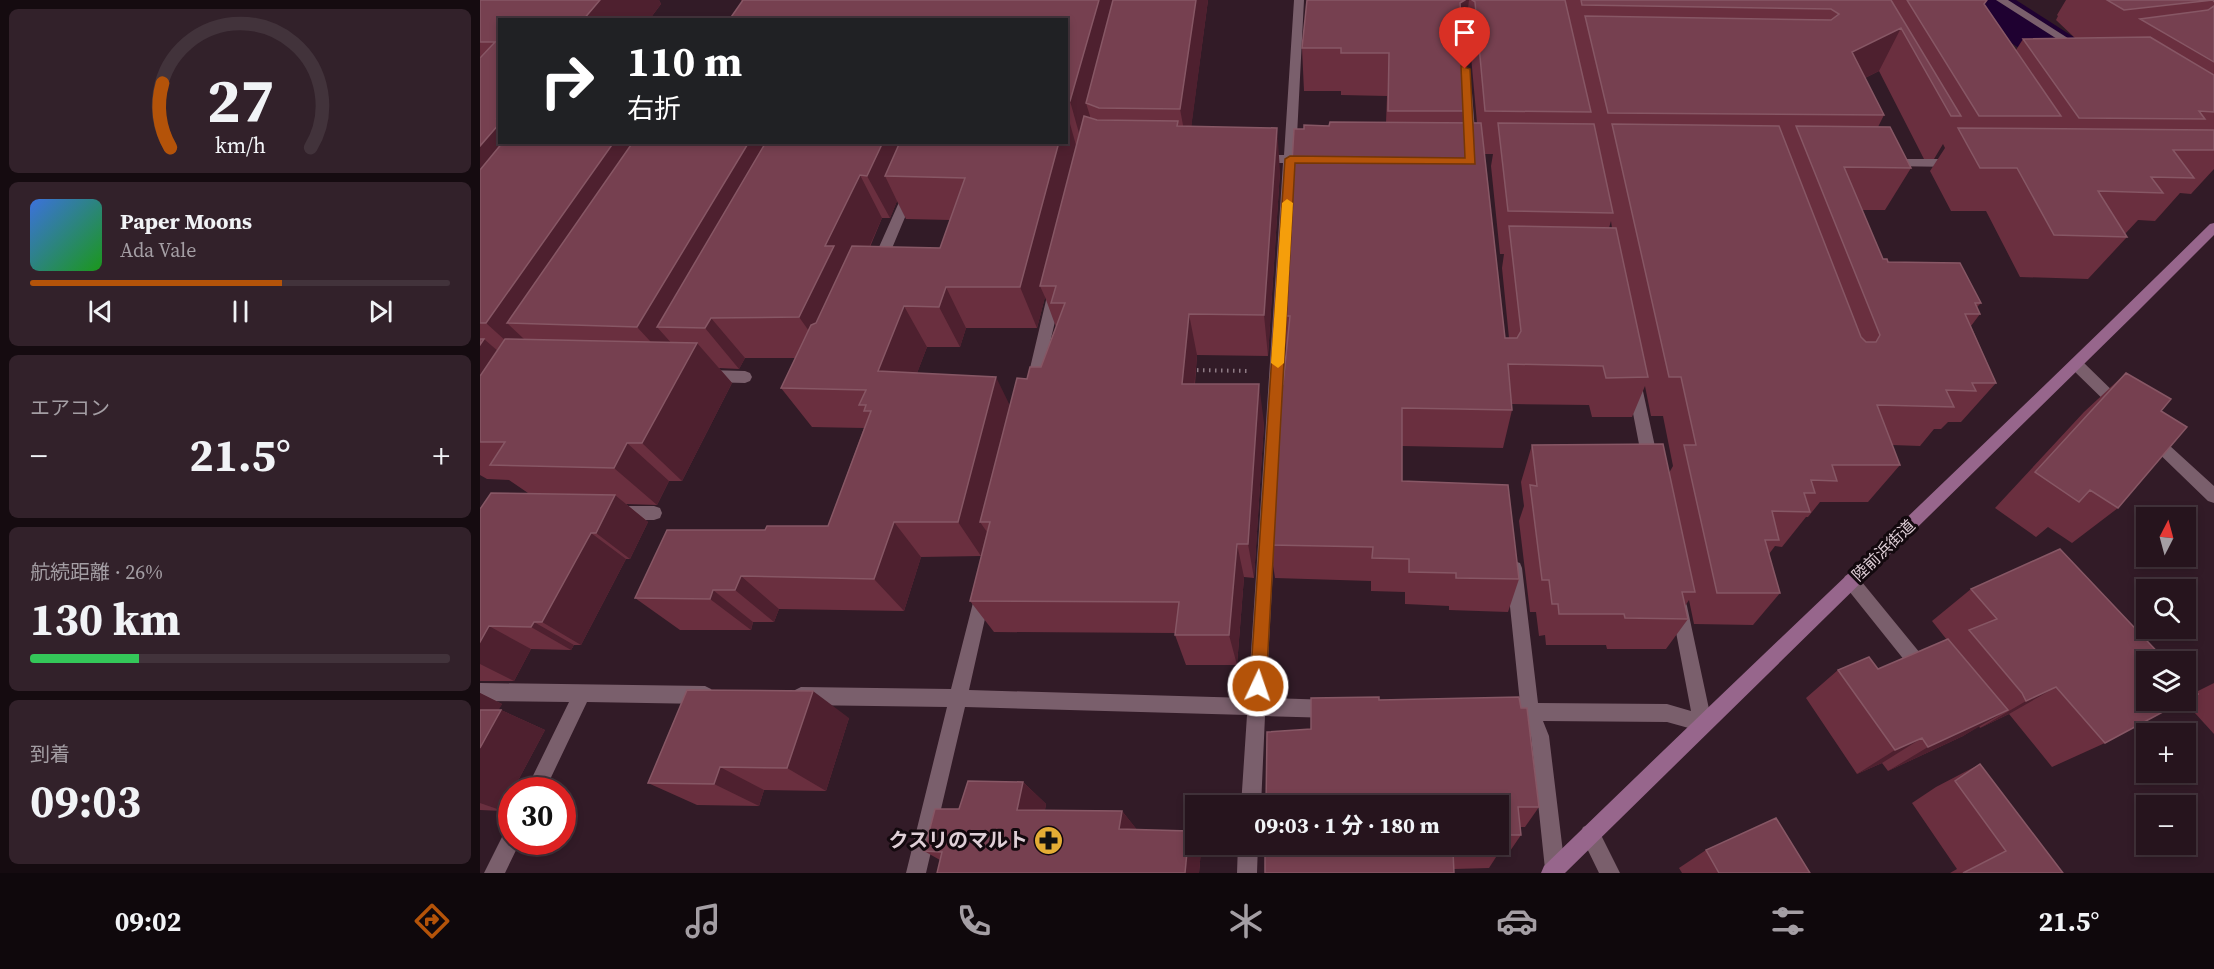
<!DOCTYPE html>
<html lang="ja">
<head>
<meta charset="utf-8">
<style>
  body { margin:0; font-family:"Source Serif 4","Noto Sans JP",serif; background:#32212a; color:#f1f3f6; height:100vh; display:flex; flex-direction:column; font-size:22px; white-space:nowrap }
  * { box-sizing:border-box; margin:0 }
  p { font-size:20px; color:#a49ea4 }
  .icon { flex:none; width:33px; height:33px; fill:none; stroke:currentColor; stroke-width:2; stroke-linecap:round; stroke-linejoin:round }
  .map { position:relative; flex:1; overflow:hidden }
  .drawer { display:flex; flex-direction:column; gap:9px; padding:9px; background:#150b10; width:480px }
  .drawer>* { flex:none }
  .banner { position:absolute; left:18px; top:18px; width:570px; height:126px; border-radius:0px; box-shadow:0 3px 9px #0003,0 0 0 2px #42333b; background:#202124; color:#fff; overflow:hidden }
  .needle { width:39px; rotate:6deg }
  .fabs { position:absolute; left:1656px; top:507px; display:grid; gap:12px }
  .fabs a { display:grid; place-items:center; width:60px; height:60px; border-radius:0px; background:#26141d; box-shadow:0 3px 9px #0003,0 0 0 2px #42333b; font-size:30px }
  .speed { position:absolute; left:18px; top:777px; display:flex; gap:12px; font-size:30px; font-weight:700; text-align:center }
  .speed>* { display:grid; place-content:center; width:78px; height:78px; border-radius:50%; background:#26141d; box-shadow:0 3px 9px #0003,0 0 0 2px #42333b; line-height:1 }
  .speed .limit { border:9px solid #d22; background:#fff; color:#111 }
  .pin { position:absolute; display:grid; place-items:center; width:51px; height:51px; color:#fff; margin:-62px -26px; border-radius:50% 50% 50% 0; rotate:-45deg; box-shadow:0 0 6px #0007 }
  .pin .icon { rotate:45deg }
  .me { position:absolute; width:66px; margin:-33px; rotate:3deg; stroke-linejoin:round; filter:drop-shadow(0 0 4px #0008) }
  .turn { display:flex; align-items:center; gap:21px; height:126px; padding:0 30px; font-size:27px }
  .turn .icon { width:78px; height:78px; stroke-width:2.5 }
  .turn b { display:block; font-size:42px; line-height:51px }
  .big { font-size:45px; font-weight:700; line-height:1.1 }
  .drawer .widget { flex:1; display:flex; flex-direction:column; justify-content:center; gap:9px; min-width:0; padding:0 21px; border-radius:9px; background:#32212a }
  .drawer .dial { align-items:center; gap:0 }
  .dial svg { height:156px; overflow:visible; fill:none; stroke:#42333b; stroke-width:7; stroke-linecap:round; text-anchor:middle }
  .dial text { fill:#f1f3f6; stroke:none }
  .song { display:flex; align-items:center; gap:18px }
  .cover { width:72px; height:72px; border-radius:9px; background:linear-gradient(135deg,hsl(220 70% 55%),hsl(120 70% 35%)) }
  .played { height:6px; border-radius:3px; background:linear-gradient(90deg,#b45309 60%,#42333b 60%) }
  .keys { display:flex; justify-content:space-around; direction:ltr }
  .heat { display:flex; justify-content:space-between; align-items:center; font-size:33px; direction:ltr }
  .charge { height:9px; border-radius:4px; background:linear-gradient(90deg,#34c759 26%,#42333b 0) }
  .trip { position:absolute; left:705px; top:795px; width:324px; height:60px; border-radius:0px; background:#26141d; box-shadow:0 3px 9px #0003,0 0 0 2px #42333b; font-weight:700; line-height:60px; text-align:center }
  .menu { display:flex; height:96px; justify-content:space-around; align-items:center; background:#0f080c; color:#a49ea4 }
  .menu .icon { width:42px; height:42px }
  .menu .on { color:#b45309 }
  .menu b { font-size:27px; color:#f1f3f6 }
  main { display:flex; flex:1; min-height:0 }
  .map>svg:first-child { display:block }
</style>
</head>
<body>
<main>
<section class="drawer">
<div class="widget dial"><svg viewBox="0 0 100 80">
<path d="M14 69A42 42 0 1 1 86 69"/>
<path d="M14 69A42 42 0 0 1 10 36" stroke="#b45309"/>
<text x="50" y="56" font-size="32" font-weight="700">27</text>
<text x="50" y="72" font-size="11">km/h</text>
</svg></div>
<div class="widget">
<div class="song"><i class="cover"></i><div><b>Paper Moons</b><p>Ada Vale</p></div></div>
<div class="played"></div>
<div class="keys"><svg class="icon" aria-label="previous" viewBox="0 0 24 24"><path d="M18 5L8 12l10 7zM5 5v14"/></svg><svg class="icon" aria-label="pause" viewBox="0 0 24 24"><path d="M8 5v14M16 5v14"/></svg><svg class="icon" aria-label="next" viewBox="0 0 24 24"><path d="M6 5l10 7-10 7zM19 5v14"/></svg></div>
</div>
<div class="widget"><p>エアコン</p>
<div class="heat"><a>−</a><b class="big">21.5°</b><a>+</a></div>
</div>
<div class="widget"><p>航続距離 · 26%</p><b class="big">130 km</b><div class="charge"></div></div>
<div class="widget"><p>到着</p><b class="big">09:03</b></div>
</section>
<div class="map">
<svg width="1734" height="873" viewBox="0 0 1734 873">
  <rect width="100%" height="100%" fill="#321b27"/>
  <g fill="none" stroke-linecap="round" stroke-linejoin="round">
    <path fill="#1f0131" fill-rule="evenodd" d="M1477,0H1536L1681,93L1734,120V161L1714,156L1641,117L1484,11Z"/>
    <path stroke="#8e7b85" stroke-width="4" stroke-dasharray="1.5 4.5" stroke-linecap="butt" d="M711,370L769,371"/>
    <path fill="#7a5f6c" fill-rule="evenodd" d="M814,0H824L816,155H831L837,159L831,163H815L786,698L852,700L858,703L861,709L858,715L852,718L785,716L781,806H761L767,715L485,707L446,873H426L467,707L321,705L315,702L312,696L315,690L321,687L471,689L497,587L503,584L509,587L511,592L489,690L768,698L803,163H780L774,159L780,155H804Z
      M1516,0H1528L1605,49L1600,52L1596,51Z
      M986,90L992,93L996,144L990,148L984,144L980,93Z
      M1410,159H1476L1482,163L1476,167L1406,166L1404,163Z
      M430,187L436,191L405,265L398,270L393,268L391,265L424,191Z
      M575,287L582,292L560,385L558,389H548L546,385L568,292Z
      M1597,359L1602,361L1643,401L1645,405L1643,409H1633L1592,369L1590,365L1592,361Z
      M228,370L265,371L270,373L272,377L270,381L265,383L228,382L223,380L221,376L223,372Z
      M1154,376L1159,378L1161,382L1179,465L1176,470L1171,471L1166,470L1163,465L1147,382L1149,378Z
      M1673,433L1678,435L1734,486V503L1728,501L1668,443L1665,439L1668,435Z
      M138,506H174L180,508L182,513L180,518L174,520H138L132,518L130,513L132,508Z
      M1034,561L1040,563L1042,568L1058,703L1187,704L1211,711L1191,606L1193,600L1199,598L1205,600L1207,606L1232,723L1229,729L1223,732L1187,722L1063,721L1069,736L1085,869L1083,873H1067L1065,869L1051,736L1045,721H1029L1023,718L1020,712L1023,706L1040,703L1026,568L1028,563Z
      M1371,573L1377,576L1449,664L1452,670L1449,676L1443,678L1437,676L1365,586L1363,581L1365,576Z
      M0,683L225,686L231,689L234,695L231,701L225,704L107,702L65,790H46L89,702L0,701Z
      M1110,824L1117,827L1140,873H1119L1100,834L1103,827Z
      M32,828V842H40L25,873H4L25,831Z
      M758,844H778L777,873H757Z"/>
    <path fill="#97668c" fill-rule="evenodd" d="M1734,223V235L1657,312L1085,873H1061L1064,866C1285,651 1510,441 1730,224Z"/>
  </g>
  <path fill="#6a2f3f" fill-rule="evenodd" d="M0,0H179L181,4L169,20H20V142H586V20L262,2L261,0H728L711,127L800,171L788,356L717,355L715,384L784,423L774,578L764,577L757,665H706L695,635V633L514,632L490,601L507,533V532L501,556L441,557L424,611L299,609L294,622H273L271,630H200L155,598L285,530L348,526L384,428L332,427L301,388L315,358H265L259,369L239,368L252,383L202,481H189L177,505L146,504L168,522L150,559H146L101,645H94L91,650L51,649L34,681H0V509L48,493L29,480L7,479L0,475ZM417,201L426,219L470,220L460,248L390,247L402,218H410ZM565,297L576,327L561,367L547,379L530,406L437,373L447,347H480L486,328H557Z
    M827,0H1507L1504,4L1536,50L1543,39L1595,38L1576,20L1578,16L1577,15L1586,0H1734V169L1711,194L1700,193L1675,221L1658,220L1645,234L1647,237L1608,279L1540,277L1506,211H1471L1450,171L1465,148L1463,144L1454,159H1444L1399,71L1385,78L1404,115L1398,127L1431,168L1405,210H1382L1403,259L1501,303L1497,307L1500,314L1491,326L1516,383L1481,422H1468L1461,429H1454L1440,446L1412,445L1420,465L1388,502H1340L1328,517H1326L1302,547L1295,546L1289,554L1300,593L1273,625L1214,624L1209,600L1205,606L1208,619L1186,649H1127L1126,645H1066L1065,635L1059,636L1056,612H1050L1039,521L1044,506L1041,482L1052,445L1189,473L1193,466L1183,416H1171L1165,386L1152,417H1112L1109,405L1032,404V410L1023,448L922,446V481L1039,579L1028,612L969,610V606L925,604V592L891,591V581L795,578L790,545L806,350L803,316L824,129L906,123L907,96L861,95V91H824L822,48ZM984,40L990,45L997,123H986L988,111L983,41ZM1004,154H1013L1011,166L1020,254H1024L1022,268L1029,338H1025ZM1131,221L1132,228H1129Z
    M1646,373L1681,411L1638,508L1592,543L1568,527L1556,537L1515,508L1604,412Z
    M1491,589L1716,692L1734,683V734L1704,701L1625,743L1572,767L1529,714L1500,728L1499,726L1483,736L1408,771L1402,763L1377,774L1326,698L1358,670L1398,669L1467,640L1452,621Z
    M0,693L22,704L18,710H21L65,730L33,790H32L23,811L0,810Z
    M899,700L1041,708L1059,807L1045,827H1040L1041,835L1028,854H1018L1009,868L974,869L831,729Z
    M369,718L346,791L284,790L279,806L217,805L168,783Z
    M1500,764L1583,873H1470L1477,869L1432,803L1456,787Z
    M543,782L566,804L565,810L642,811L657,830L717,844L721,850L719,873H457L460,860L444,851L479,809Z
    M1226,850L1330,873H1202L1199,868Z"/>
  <path fill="#4e202f" d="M120,0H179L181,4L169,20H103Z
    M619,0H639L606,103L610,116L602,144L590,101Z
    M716,0H728L708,152L700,109Z
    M985,0H989L984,40L976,45L980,3Z
    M1421,28L1399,71L1351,95L1372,52Z
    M587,113L599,156L560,286L565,297L557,328L540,287L579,142H586Z
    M20,123V142H69L0,240V146Z
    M797,128L800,171L788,356L784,315Z
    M134,142H166L27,323L58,352L51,364L6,323Z
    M269,142H311L177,327L202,355L195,368L157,327Z
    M403,142H434L405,176L417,201L410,218L387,176Z
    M380,175L402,218L374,281L348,358L319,317L345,246Z
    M466,287L486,328L480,347L459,307Z
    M424,306L447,347L423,410L398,371Z
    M709,314L717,355L711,423L702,384Z
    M231,318L265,358L259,369L225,328Z
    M4,339L50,379L0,442V345Z
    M217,343L252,383L202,481L162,443Z
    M516,377L535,416L500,522L507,532L501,556L478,522Z
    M779,384L784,423L774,578L768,544Z
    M147,443L189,481L177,505L134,468Z
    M135,495L168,522L150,559L116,533Z
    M414,522L441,557L424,611L394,579Z
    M111,533L146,559L101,645L62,622Z
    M757,544L764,577L757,665L749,635Z
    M261,576L299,609L294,622L255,590Z
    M233,590L273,622L271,630L230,599Z
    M54,622L94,645L91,650L51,627Z
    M9,626L51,649L34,681L0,664V642Z
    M1576,687L1529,714L1500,728L1546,701Z
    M333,691L369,718L346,791L307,768Z
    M0,693L22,704L8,729L0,725Z
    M21,710L65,730L33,790H32V794L23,811L0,803V748Z
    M1528,710L1483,736L1408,771L1448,747Z
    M1442,738L1402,763L1377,774L1415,750Z
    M240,767L284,790L279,806L234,784Z
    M543,782L566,804L561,830L537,810Z
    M642,811L658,831L639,829Z
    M709,831L716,841V844H717L721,850L719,873H705Z"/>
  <path fill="#764050" stroke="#875765" stroke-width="1.5" d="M0,0H120L103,20H20V114L17,118H20V123L0,146V58L15,42H0Z
    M263,0H619L590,101H586V20H249Z
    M633,0H716L700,109L619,108L606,103Z
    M827,0H985L980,3L988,111H908L909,53H861V48H822Z
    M992,0H1085L1111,112L1005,111L995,2Z
    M1101,0H1411L1481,116H1471L1421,28L1372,52L1404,115L1128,113L1105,16L1351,20L1359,14L1351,9L1102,5Z
    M1427,0H1507L1504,4L1581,116H1499Z
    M1627,0H1734V2L1733,0L1644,10Z
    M1734,6V62L1660,19L1728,10Z
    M1670,37L1734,75V112L1719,111L1725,119L1599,118L1543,39Z
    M604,116L617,120L698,121L697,126L797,128L784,315L709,314L702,384H779L768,544H757L749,635H695L699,602L490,601L510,522H500L537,378L547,379L550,367H561L585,303H571L576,286H560Z
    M850,122L1001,123L1025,338H1037L1041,331L1029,226L1136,228L1168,377L1126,378L1123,366L1028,364L1032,410L922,408V481L1028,485L1039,579L976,578V573L929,572V559L892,558L893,547L790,545L799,384H803L810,316H803L814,129H824V125L849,126Z
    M1018,123L1114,124L1133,213L1028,211Z
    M1132,124L1299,126L1381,337L1386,342H1396L1400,335L1316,126L1410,127L1431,168L1364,167L1403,259H1407L1408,262L1480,263L1501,303H1495L1500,314H1485L1516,383H1492L1496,391L1466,390L1474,407L1397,405L1420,465H1352L1357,481L1331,480L1335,493H1324L1330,512L1292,511L1299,540H1285L1300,593H1237L1204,445H1216L1201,377H1189Z
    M1478,128L1734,130V150H1693L1714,178L1671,177L1683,193L1618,191L1647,237L1574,235L1537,168H1500Z
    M23,142H134L6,323H0V170Z
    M153,142H269L157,327L27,323Z
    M286,142H403L387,176L380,175L345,246H354L319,317L231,318L225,328L177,327Z
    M420,142H579L540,287H466L459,307L424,306L398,371L516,377L478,522H414L394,579L261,576L255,590H233L230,599L155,598L187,530H285L287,526H348L391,411H384L386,405H379L386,390L301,388L331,325L336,323L372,246L460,248L485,178L405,176Z
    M0,339H4L0,345Z
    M25,339L217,343L162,443H147L134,468L10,465L25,442H0V376Z
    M1646,373L1691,399L1681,411L1707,427L1638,508L1610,490L1599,502L1555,472Z
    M1183,444L1215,592H1202L1208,619L1145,618L1144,614H1079L1078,604H1072L1069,580H1062L1050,485L1057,486L1052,445Z
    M11,493L135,495L116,533H111L62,622H54L51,627L9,626L0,642V509Z
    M1580,549L1687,662H1666V700H1705L1625,743L1576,687L1546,701L1542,693L1489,630L1517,619L1491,589Z
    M1468,639L1528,710L1448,747L1442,738L1415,750L1358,670L1389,657L1398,669Z
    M1706,680L1718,694L1706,700Z
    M207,690L333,691L307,768L240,767L234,784L168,783Z
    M899,697V700L1039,697L1041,708H1047L1059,807H1038L1041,835H1018V806H786L787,732L831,729V698Z
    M0,710H21L0,748Z
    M1500,764L1583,873H1483L1526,851L1475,781Z
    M488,781L543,782L537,810L642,811L639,829L709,831L705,873H457L462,852L444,851L455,809H479Z
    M1296,818L1330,873H1239L1226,850Z
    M1018,837L1020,850L973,852L974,873H785V844H1018Z"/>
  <path fill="#b45309" stroke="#753606" stroke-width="1.5" d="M981,66L990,69L995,164L815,163L786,686L784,691L778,693L772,691L770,686L805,159L810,156L985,158Z"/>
  <path fill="#f59e0b" d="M807,199L813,203L804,363L798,368L791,363L802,203Z"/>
  <defs>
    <symbol id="pharmacy-disc" viewBox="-11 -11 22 22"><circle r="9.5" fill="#e4ad35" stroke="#13090e"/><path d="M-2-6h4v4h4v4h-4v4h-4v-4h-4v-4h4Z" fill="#111"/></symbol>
  </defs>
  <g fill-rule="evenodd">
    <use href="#pharmacy-disc" x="552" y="824" width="33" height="33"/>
  </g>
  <g text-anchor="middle" stroke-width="6" stroke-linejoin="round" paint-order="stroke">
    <g font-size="16" fill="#dfcfd7" stroke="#13090e">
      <text transform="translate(1403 550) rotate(-44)" y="6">陸前浜街道</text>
    </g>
    <g font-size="20" font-weight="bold" fill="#dfcfd7" stroke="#13090e" text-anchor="end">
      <text x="548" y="847">クスリのマルト</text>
    </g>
  </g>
</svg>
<div class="fabs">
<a><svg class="needle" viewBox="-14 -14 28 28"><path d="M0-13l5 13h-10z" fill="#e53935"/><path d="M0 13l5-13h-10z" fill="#a49ea4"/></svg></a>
<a><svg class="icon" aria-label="search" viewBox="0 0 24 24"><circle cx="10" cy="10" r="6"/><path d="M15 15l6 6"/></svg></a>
<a><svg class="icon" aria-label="layers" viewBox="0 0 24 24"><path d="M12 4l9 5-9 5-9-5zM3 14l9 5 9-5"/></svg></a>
<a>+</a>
<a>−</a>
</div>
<div class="speed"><div class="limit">30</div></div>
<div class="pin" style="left:985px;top:69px;background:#d93025"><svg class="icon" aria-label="arrive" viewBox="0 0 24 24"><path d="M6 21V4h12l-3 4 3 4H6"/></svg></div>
<svg class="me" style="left:778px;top:686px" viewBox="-20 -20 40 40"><circle r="17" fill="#b45309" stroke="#fff" stroke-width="3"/><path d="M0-11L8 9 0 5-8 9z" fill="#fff"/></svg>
<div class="trip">09:03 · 1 分 · 180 m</div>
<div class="banner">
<div class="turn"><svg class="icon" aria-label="right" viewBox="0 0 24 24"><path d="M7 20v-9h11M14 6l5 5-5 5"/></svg><div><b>110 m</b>右折</div></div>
</div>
</div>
</main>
<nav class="menu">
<b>09:02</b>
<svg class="icon on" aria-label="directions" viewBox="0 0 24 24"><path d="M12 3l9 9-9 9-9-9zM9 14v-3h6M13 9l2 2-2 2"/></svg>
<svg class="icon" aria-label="music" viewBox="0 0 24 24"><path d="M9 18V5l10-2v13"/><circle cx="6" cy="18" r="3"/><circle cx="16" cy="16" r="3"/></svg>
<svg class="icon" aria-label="phone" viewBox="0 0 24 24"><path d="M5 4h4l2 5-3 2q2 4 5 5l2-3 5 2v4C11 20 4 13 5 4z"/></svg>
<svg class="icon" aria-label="climate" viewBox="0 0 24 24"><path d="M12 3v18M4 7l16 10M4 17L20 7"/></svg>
<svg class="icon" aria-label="car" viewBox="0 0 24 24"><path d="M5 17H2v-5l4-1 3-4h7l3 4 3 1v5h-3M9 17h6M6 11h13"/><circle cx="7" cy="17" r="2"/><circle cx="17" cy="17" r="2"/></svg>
<svg class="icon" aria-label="filters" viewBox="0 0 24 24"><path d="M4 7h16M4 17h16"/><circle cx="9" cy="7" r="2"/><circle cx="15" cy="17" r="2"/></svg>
<b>21.5°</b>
</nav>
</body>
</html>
